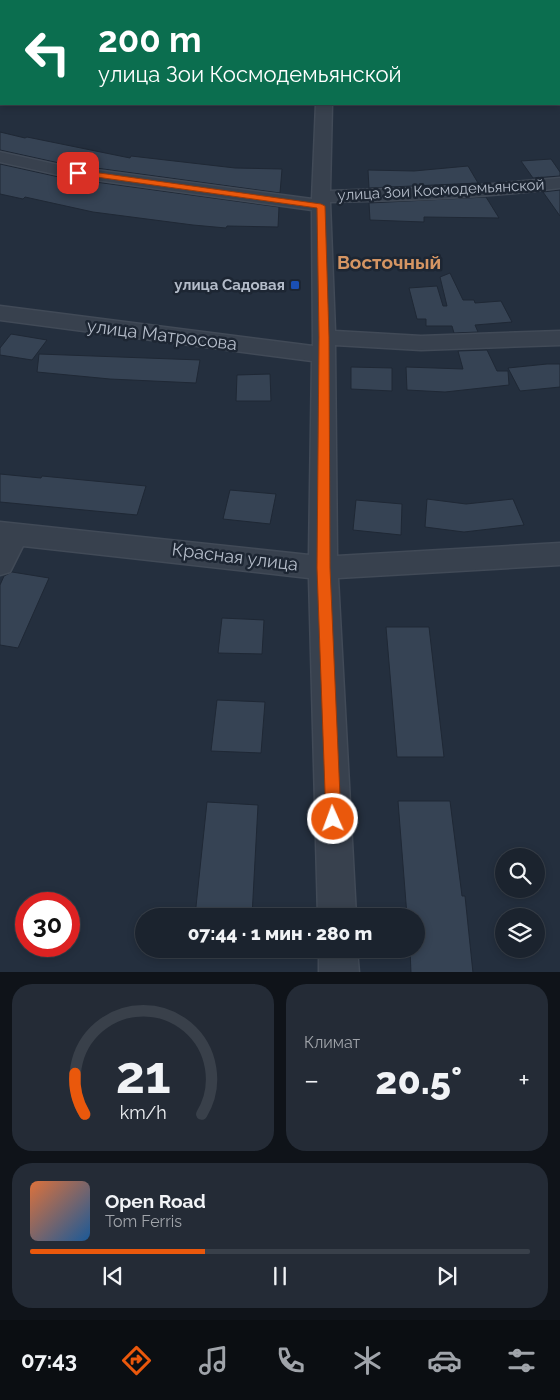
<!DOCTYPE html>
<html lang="ru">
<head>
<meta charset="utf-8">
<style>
  body { margin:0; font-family:Raleway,sans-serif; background:#242b36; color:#f1f3f6; height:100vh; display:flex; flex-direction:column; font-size:19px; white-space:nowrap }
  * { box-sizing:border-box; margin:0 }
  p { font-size:16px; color:#a0a4aa }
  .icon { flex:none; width:28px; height:28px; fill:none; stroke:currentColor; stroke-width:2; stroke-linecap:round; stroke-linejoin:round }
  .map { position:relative; height:972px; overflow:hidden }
  .panel { display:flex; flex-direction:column; gap:12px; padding:12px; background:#0f1319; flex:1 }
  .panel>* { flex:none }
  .hud { position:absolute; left:0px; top:0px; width:560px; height:105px; box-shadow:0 2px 8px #0003,0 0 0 1px #39404a; background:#0b6e4f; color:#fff; overflow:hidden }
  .fabs { position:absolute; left:495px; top:848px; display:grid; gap:10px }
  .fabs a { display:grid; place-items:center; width:50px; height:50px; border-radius:50%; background:#1b232e; box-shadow:0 2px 8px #0003,0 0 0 1px #39404a; font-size:25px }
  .speed { position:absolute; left:15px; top:892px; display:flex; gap:10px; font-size:25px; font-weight:700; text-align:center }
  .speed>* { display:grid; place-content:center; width:65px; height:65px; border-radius:50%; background:#1b232e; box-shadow:0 2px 8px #0003,0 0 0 1px #39404a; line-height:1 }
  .speed .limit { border:8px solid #d22; background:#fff; color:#111 }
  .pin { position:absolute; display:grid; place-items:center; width:42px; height:42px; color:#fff; margin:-21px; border-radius:10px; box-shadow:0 2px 8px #0006 }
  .me { position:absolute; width:55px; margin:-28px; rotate:358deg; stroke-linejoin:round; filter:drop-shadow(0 0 4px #0008) }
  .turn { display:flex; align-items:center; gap:18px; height:105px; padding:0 15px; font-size:22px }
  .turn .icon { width:65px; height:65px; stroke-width:2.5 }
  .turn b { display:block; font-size:35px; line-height:42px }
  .big { font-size:38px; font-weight:800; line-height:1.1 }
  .panel .card { flex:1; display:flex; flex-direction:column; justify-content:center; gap:8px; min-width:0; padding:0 18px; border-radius:20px; background:#242b36 }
  .panel .dial { align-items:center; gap:0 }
  .dial svg { height:130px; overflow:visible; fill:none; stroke:#39404a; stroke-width:7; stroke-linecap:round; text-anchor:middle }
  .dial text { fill:#f1f3f6; stroke:none }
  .song { display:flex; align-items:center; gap:15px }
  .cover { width:60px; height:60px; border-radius:8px; background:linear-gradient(135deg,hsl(20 70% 55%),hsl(210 70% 35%)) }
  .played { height:5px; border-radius:2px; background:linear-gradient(90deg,#ea580c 35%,#39404a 35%) }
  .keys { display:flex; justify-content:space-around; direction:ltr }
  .heat { display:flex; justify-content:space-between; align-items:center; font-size:28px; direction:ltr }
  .panel .tiles { flex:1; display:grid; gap:12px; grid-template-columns:1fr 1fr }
  .card:last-child { grid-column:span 2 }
  .trip { position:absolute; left:135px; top:908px; width:290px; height:50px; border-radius:25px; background:#1b232e; box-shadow:0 2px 8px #0003,0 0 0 1px #39404a; font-weight:800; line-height:50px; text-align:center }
  .menu { display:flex; height:80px; justify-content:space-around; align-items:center; background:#0b0e12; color:#a0a4aa }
  .menu .icon { width:35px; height:35px }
  .menu .active { color:#ea580c }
  .menu b { font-size:22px; color:#f1f3f6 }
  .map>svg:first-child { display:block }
</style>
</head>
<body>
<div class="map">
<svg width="560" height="973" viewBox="0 0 560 973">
  <rect width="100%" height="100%" fill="#242f3e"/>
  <path fill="#364354" stroke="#1f2835" d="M0,132L25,138L27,137L130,158L131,156L235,168L282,169L280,193L59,163L0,150Z
    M551,159L560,172V176L533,178L521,161Z
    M0,164L59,177L279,207L278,227L227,226L226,228L193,225L93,212L25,197L23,199L0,194Z
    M468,166L478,183L369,188L368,170L414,171Z
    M560,190V216L543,192Z
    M486,197L499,218L424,217V222L370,220L369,203Z
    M450,273L463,300H474L475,303L501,301L512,322L475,325L478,332L454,333L452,326H426V319H417L409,288L437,286L443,306H447L440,277Z
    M11,334L47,340L32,360L0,355V348Z
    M487,350L497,371H508L509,385L445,392L407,390L406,367L463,369L458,351Z
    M39,354L200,360L196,383L110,379L37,372Z
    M547,364H560V387L520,391L508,368Z
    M351,367L392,368V391L351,389Z
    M270,374L271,401H236L237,375Z
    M0,474L41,478L42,476L146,486L137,515L0,502Z
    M230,490L276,494L270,524L223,519Z
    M427,499L466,504L513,499L524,525L464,532L425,527Z
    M356,500L402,504L401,535L353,530Z
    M12,572L49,578L18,648L0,645V585L4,576Z
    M222,618L264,620L262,654L218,653Z
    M386,627H429L444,757H397Z
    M217,700L265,702L261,753L211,751Z
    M398,801H450L462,896H465L473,973H411L410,949H416V916H407Z
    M207,802L258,805L252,916H195Z"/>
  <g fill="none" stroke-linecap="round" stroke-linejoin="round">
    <defs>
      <path id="minor" d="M227,0H245L246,1H228Z
        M309,0H323V1H309Z
        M0,32H1V41H0Z
        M559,63H560V73L559,72Z
        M316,104H332L330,191L470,186L560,178V188C484,198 407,200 330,202L335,331L421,336L560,331V345L421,350L335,345L337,556L560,543V565L338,578L356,916H318L309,578L23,546L10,572L0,575V522L309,555L312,361L0,320V306L313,346L312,210L59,175L0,162V152L59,165L312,199Z
        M319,949H357L359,973H319Z"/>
    </defs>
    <use href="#minor" stroke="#414a57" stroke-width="3"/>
    <use href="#minor" fill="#38414e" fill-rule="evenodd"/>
  </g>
  <path fill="#ea580c" stroke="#983908" d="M78,170L321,204L325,206L329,337L330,568L341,819L339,825L333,827L328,825L326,819L317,568L319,337L317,208L75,174L74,173Z"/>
  <rect fill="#1a4fb4" stroke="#1d2633" stroke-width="2" x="290" y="280" width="10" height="10" rx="2.5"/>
  <g text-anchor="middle" stroke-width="5" stroke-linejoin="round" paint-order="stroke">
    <g font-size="15" fill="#b4bcc9" stroke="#1d2633">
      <text transform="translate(441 190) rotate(-3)" y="5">улица Зои Космодемьянской</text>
    </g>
    <g font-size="15" font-weight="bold" fill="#b4bcc9" stroke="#1d2633" text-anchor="end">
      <text x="285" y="290">улица Садовая</text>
    </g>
    <g font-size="18" fill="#b4bcc9" stroke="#1d2633">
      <text transform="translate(162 335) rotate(7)" y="6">улица Матросова</text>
      <text transform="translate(235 557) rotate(7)" y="6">Красная улица</text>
    </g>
    <g font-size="19" font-weight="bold" fill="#d59563" stroke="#1d2633">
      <text x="389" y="269">Восточный</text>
    </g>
  </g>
</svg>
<div class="fabs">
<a><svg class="icon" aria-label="search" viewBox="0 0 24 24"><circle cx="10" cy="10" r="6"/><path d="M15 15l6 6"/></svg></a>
<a><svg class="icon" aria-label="layers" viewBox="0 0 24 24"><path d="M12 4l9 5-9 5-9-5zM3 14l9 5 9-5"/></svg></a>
</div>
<div class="speed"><div class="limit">30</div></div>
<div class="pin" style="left:78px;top:173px;background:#d93025"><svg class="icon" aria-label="arrive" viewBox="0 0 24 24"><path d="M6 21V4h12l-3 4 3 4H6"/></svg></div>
<svg class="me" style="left:333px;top:819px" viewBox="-20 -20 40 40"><circle r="17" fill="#ea580c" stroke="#fff" stroke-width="3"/><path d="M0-11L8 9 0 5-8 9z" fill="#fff"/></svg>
<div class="trip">07:44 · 1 мин · 280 m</div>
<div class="hud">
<div class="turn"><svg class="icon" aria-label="left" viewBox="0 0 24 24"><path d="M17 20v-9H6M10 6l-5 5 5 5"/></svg><div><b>200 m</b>улица Зои Космодемьянской</div></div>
</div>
</div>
<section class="panel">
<div class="tiles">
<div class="card dial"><svg viewBox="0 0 100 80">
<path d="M14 69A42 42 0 1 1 86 69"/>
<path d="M14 69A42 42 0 0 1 8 44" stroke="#ea580c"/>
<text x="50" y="56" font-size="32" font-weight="700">21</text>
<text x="50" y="72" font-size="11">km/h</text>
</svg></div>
<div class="card"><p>Климат</p>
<div class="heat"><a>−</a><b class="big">20.5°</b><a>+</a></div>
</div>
<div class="card">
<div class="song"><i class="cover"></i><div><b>Open Road</b><p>Tom Ferris</p></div></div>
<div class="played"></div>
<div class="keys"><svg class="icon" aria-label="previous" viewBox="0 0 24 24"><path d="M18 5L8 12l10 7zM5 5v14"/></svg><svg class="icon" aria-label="pause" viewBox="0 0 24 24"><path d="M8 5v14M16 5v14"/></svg><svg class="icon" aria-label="next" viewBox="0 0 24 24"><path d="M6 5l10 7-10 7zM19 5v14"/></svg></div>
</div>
</div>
</section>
<nav class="menu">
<b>07:43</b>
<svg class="icon active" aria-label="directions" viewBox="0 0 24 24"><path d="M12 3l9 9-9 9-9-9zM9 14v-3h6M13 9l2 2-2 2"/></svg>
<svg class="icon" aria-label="music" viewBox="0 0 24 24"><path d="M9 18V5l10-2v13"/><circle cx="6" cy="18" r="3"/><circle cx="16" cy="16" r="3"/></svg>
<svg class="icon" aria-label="phone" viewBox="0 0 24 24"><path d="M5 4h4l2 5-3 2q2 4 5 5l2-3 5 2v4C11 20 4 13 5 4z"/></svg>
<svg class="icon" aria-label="climate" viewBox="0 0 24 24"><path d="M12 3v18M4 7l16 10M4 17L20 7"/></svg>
<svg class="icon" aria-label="car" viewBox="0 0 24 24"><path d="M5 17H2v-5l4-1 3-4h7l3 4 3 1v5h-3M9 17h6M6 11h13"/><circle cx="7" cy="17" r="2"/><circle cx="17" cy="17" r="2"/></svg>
<svg class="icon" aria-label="filters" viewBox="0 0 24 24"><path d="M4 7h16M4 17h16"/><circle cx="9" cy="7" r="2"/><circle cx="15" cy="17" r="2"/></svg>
</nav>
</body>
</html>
